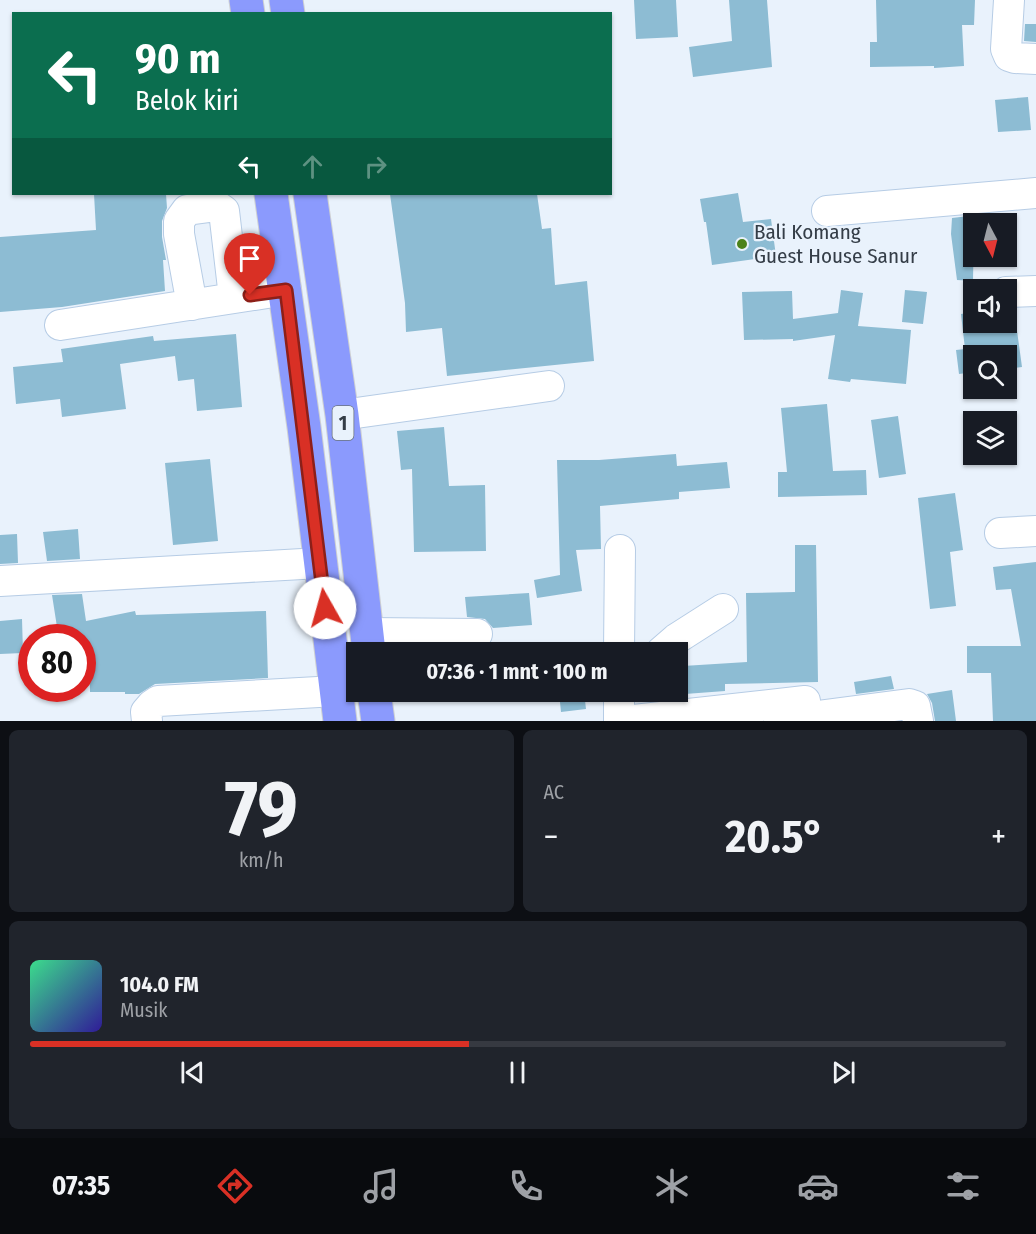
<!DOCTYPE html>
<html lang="id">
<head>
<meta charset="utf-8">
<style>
  body { margin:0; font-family:"Fira Sans Condensed",sans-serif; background:#20242c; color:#f1f3f6; height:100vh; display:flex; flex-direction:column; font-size:22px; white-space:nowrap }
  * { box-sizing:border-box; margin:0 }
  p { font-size:20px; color:#9ea1a6 }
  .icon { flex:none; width:33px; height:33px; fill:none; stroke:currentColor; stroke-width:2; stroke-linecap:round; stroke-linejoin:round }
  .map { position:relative; height:721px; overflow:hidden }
  .side { display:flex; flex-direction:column; gap:9px; padding:9px; background:#0d0f14; flex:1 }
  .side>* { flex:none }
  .guide { position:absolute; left:12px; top:12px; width:600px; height:183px; border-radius:0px; box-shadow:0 2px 4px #0004; background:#0b6e4f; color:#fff; overflow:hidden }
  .needle { width:39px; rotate:173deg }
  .controls { position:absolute; left:963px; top:213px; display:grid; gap:12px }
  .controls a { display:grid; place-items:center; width:54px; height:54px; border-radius:0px; background:#171b24; box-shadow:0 2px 4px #0004; font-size:30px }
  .speed { position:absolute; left:18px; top:624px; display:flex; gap:12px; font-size:30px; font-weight:700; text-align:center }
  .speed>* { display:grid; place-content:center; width:78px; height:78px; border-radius:50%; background:#171b24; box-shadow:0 2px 4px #0004; line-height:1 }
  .speed .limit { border:9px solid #d22; background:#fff; color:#111 }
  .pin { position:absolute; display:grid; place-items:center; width:51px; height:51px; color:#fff; margin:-62px -26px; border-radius:50% 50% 50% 0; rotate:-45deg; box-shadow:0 0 6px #0007 }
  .pin .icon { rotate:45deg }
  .me { position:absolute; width:66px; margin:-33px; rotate:353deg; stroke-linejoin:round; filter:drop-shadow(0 0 4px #0008) }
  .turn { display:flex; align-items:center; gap:21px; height:126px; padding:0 24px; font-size:27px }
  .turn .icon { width:78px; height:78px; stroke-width:2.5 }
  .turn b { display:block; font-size:42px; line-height:51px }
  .lanes { display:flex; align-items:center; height:57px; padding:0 24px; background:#0003; justify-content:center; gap:30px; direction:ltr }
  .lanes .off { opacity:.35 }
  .big { font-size:45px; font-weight:700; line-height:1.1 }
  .side .card { flex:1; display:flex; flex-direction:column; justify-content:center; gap:9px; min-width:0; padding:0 21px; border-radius:9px; background:#20242c }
  .side .dial { align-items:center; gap:0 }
  .dial b { font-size:78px; line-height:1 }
  .song { display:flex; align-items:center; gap:18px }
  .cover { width:72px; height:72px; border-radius:9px; background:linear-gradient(135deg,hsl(150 70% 55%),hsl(250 70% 35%)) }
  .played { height:6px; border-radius:3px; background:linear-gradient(90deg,#d93025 45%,#363941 45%) }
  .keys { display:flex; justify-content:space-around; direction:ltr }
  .heat { display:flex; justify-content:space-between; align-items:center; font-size:33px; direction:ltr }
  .side .tiles { flex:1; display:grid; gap:9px; grid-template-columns:1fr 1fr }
  .card:last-child { grid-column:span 2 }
  .trip { position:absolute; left:346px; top:642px; width:342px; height:60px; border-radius:0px; background:#171b24; box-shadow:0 2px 4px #0004; font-weight:700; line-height:60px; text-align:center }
  .menu { display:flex; height:96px; justify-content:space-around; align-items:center; background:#090b0e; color:#9ea1a6 }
  .menu .icon { width:42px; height:42px }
  .menu .current { color:#d93025 }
  .menu b { font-size:27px; color:#f1f3f6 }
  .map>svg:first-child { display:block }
</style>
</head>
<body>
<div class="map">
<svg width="1036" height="721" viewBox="0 0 1036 721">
  <rect width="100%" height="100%" fill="#e9f2fc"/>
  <path fill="#8dbcd3" d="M634,0H676L678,37L636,39Z
    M729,0H767L772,67L693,77L689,47L732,41Z
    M876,0H975L974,25H962L964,66L934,68V66L870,67V42H877Z
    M1025,24H1036V42L1024,41Z
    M1028,97L1031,130L998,132L995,100Z
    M738,193L743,222L771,219L776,256L712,265L706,222H704L700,199Z
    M94,194H166L167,208L162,221V237L166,260H163L165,291L62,307L0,312V237L96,230Z
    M390,194H537L542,229L551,228L555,285L587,281L594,361L447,376L442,328L406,332L405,303Z
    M977,215L976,224H974L973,281L957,280L951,234L952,218Z
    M841,290L863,293L858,326L911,330L906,384L851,379L850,382L828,379L835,335L793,341V339L744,340L742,292L792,291L793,319L838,313Z
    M905,290L927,292L923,324L902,322Z
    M1006,309H1014L1022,367L1006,369V356H974V372L959,374L956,350L965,349L961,314L974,312V322H1006Z
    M236,334L242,407L197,411L194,379L178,381L175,356L120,364L126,409L62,417L60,399L16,404L13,367L63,362L61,349L153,336L154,341Z
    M827,404L833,471L866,470L867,495L778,497V472H787L781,408Z
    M898,416L906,474L879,478L871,420Z
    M444,427L449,486L485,485L486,551L414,552L412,469L401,470L397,431Z
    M676,454L677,466L727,462L730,488L679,492V499L600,506L601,549L576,550L582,591L537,598L534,580L560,575L557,460H599Z
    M210,459L218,541L173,545L165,463Z
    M955,493L963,550L950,552L956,606L930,609L918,498Z
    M78,529L80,559L47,561L43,532Z
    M17,534L18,563L0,564V535Z
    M795,545H816L818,682L725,684V691L685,694L683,666L747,662L746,593L795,592Z
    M1036,562V721H993L991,673H967V646H1021L1011,589L996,590L993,567Z
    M529,593L532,625L493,628L485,619L467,617L465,597Z
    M82,594L86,621L135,611L136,615L266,611L268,678L155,684L139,694H125V692H90L89,648H82V638H47L46,629L57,627L52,595Z
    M22,619L23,653L0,654V621Z
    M891,676L894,689L856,694L854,682Z
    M952,690L956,721H935L932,703L927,694Z
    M559,692H584L586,709L561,712Z"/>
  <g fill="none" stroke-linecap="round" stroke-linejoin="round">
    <defs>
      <path id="minor" d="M1009,0L1006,49L1009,56L1015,58L1036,59
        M827,211L1036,193
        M1006,292L1036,291
        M192,305L179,234V221L187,210L217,206L224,211L234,297
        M60,325L286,290
        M342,415L549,386
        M1000,533L1036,531
        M0,581L320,563
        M367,633L477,634
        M619,652L620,550
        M661,652L676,639L723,609
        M147,721L146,712L152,705L158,701L336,691
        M619,721V692
        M625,721L805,701
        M779,721L909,704L915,706L918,721"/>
      <path id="highway" d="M246,0L248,14
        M286,0L288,14
        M271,194L304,427L340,721
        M310,194L342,415L369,652
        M374,692L378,721"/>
    </defs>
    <use href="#minor" stroke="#b6cce5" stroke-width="32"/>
    <use href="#highway" stroke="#ced0d3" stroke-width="35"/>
    <use href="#minor" stroke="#fff" stroke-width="30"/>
    <use href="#highway" stroke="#8b9afd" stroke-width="33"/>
  </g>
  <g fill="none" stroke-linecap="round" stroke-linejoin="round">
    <defs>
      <path id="route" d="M250,295L286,290L325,608"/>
    </defs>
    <use href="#route" stroke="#8d1f18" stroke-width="15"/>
    <use href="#route" stroke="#d93025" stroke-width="10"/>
  </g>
  <circle fill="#4c821a" stroke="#e9f2fc" stroke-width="2" cx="742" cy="244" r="6"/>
  <g text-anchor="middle" stroke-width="4.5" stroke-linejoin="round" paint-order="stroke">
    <rect fill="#e9f2fc" stroke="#6a737d" stroke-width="1.5" x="332.5" y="406" width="21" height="34" rx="4.5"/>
    <g font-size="20" font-weight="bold" fill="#343d47">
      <text x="343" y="430">1</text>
    </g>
    <g font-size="21" fill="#343d47" stroke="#e9f2fc" text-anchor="start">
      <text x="754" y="239">Bali Komang<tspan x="754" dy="24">Guest House Sanur</tspan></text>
    </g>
  </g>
</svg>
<div class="controls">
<a><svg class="needle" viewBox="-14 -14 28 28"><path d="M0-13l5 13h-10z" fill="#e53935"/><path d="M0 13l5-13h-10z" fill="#9ea1a6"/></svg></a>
<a><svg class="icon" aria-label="sound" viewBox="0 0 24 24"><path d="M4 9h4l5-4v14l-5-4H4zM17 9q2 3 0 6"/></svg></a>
<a><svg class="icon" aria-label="search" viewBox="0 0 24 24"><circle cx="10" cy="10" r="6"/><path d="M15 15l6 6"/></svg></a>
<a><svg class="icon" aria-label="layers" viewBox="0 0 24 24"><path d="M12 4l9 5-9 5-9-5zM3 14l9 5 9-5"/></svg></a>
</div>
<div class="speed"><div class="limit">80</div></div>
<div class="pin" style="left:250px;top:295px;background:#d93025"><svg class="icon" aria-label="arrive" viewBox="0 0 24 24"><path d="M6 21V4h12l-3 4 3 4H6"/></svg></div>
<svg class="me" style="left:325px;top:608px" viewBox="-20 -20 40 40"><circle r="19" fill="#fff"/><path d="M0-13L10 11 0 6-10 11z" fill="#d93025"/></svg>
<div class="trip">07:36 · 1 mnt · 100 m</div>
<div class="guide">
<div class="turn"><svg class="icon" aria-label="left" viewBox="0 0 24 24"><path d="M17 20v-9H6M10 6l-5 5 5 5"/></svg><div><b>90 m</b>Belok kiri</div></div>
<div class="lanes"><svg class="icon" aria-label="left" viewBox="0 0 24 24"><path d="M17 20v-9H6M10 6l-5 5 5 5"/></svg><svg class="icon off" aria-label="ahead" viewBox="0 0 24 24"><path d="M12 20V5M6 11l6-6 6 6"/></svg><svg class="icon off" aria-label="right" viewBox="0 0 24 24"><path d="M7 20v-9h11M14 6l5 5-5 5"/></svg></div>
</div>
</div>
<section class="side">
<div class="tiles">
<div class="card dial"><b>79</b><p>km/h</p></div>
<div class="card"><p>AC</p>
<div class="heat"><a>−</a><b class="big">20.5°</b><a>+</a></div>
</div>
<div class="card">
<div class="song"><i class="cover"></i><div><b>104.0 FM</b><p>Musik</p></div></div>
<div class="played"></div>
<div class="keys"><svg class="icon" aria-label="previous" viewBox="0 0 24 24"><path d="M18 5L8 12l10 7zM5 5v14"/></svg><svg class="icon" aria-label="pause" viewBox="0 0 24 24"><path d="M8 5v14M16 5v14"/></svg><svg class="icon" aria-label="next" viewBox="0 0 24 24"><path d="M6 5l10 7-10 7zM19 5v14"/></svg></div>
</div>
</div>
</section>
<nav class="menu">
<b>07:35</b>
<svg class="icon current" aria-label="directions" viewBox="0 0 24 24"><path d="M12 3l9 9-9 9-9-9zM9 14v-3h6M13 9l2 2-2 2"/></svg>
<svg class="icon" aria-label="music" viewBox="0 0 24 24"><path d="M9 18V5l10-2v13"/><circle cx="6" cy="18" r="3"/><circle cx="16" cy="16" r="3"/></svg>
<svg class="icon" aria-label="phone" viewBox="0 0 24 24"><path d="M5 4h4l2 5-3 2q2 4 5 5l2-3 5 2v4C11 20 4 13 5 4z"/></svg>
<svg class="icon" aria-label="climate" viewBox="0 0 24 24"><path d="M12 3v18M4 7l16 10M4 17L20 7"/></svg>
<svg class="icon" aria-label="car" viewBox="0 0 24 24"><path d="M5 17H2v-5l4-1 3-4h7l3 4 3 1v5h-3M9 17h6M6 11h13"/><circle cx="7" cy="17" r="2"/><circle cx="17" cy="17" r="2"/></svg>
<svg class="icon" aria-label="filters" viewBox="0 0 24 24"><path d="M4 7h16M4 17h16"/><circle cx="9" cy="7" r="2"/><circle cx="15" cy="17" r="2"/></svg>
</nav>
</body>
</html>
